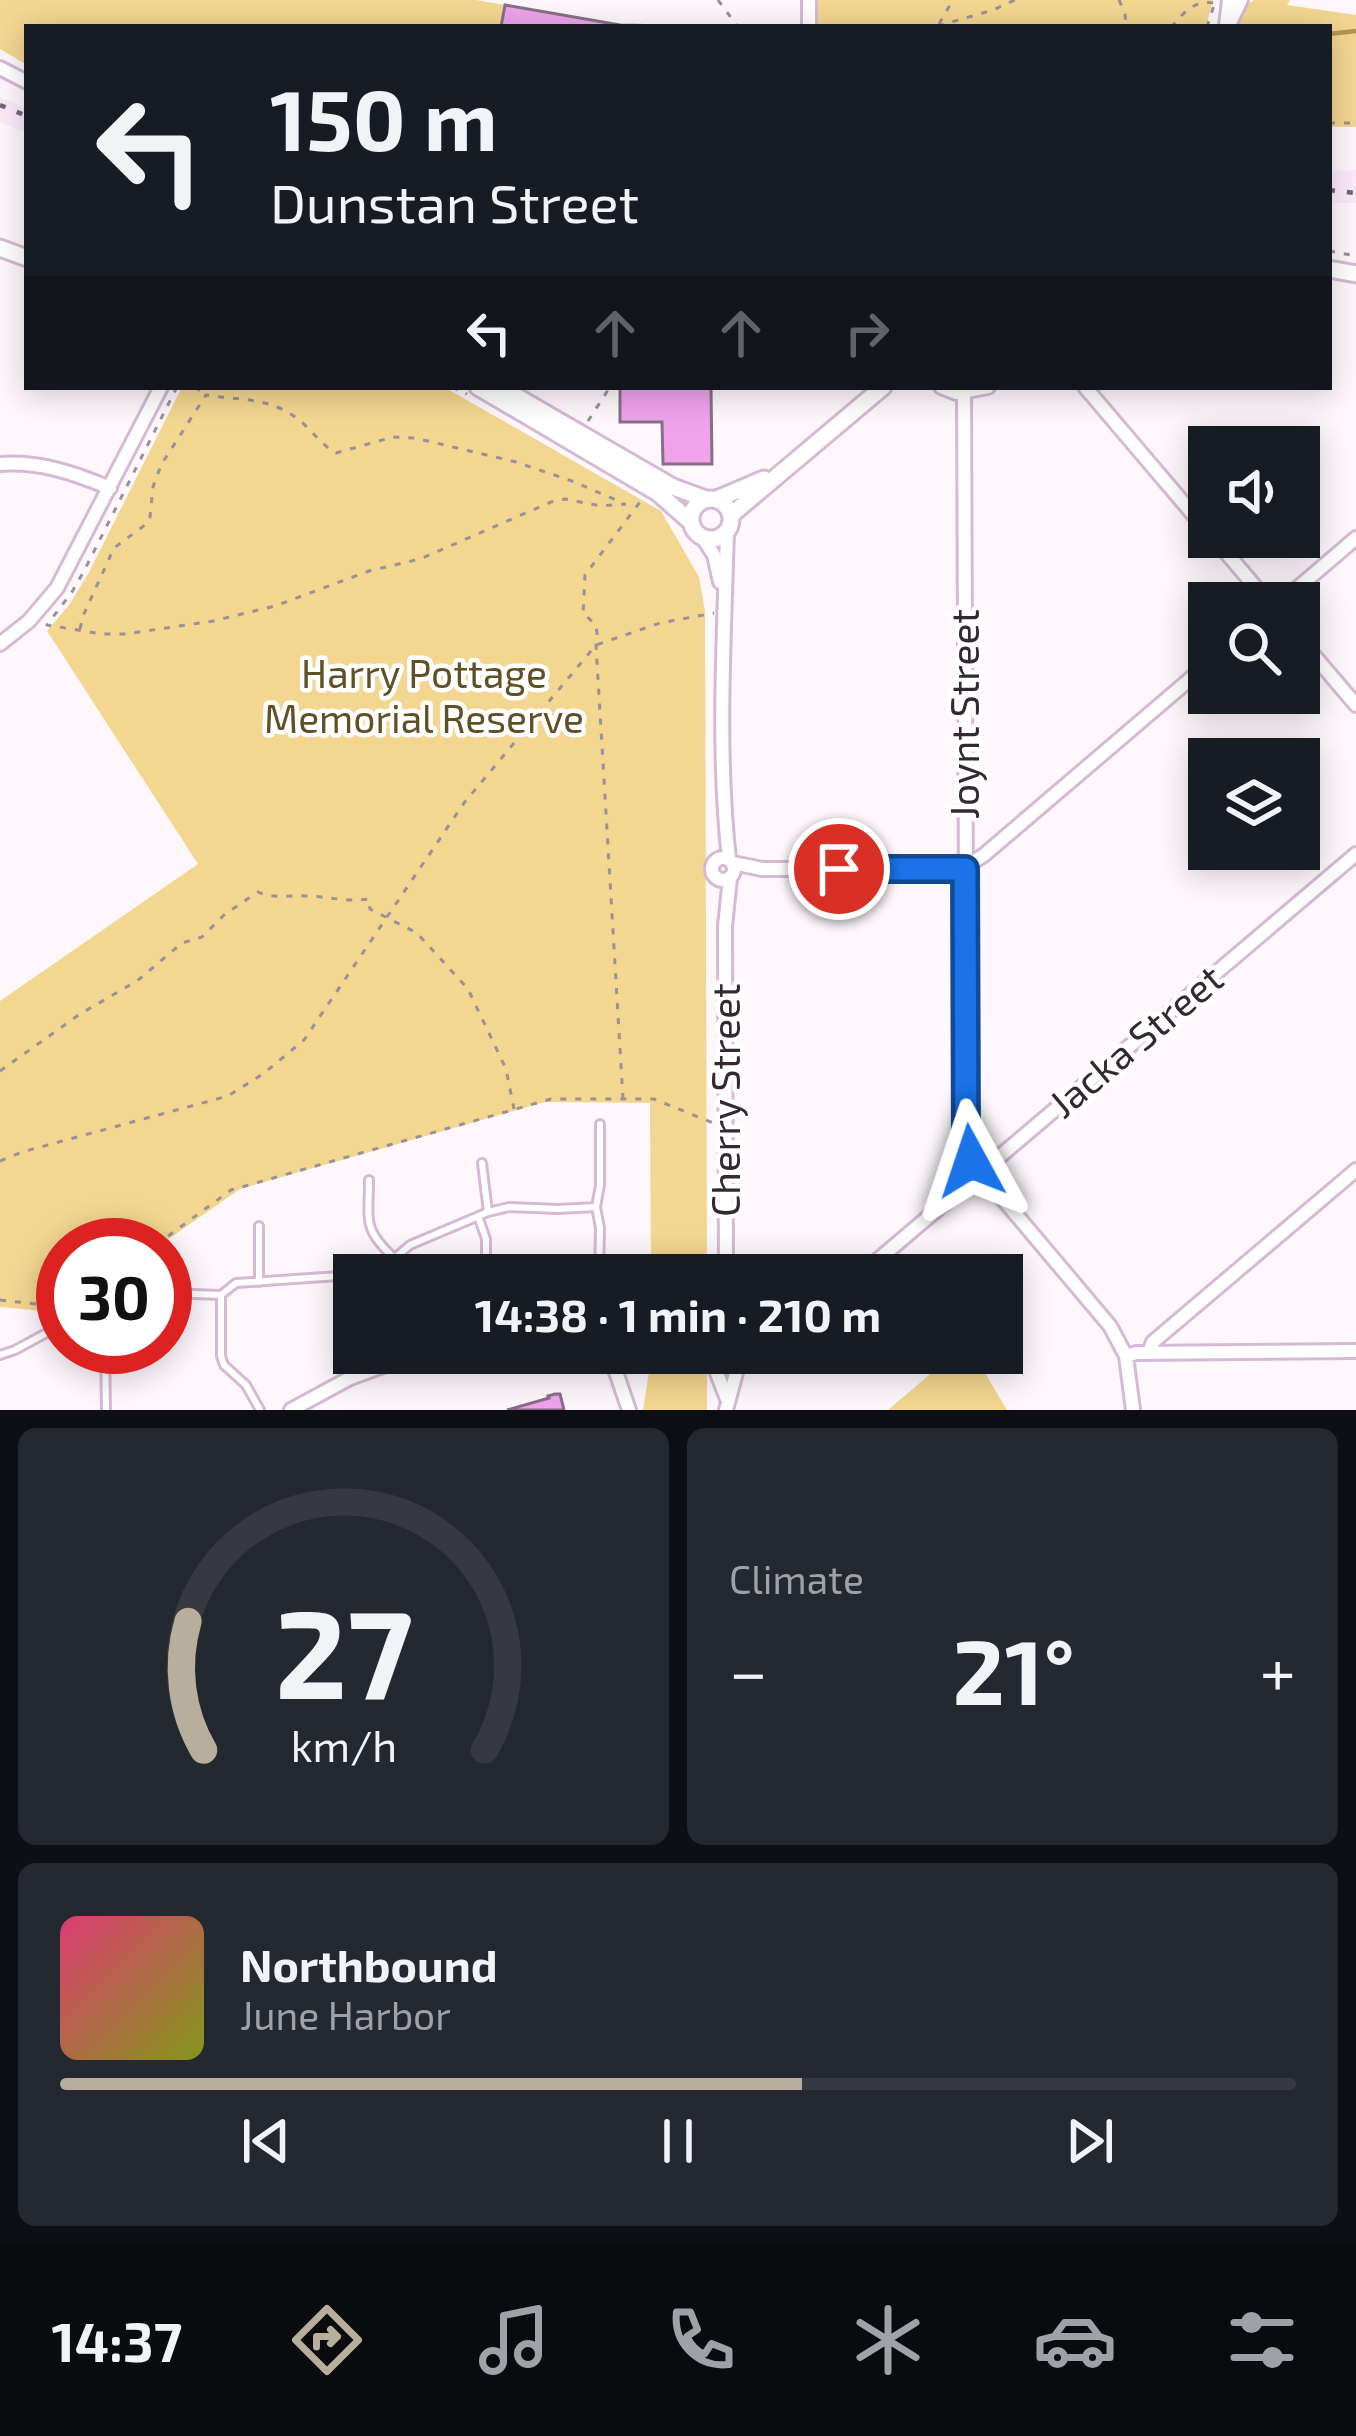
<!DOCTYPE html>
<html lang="en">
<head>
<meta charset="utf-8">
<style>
  body { margin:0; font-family:"Exo 2",sans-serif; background:#242831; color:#f1f3f6; height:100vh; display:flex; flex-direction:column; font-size:45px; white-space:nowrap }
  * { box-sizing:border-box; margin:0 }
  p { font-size:39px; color:#9ea1a6 }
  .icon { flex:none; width:66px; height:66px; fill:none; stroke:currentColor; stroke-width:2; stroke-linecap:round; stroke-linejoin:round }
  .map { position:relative; height:1410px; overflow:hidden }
  .panel { display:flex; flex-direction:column; gap:18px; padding:18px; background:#0d0f14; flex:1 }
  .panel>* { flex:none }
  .top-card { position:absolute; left:24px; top:24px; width:1308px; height:366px; border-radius:0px; box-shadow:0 6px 30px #0003; background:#171b24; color:#f1f3f6; overflow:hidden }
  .buttons { position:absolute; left:1188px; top:426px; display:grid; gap:24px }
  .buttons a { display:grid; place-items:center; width:132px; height:132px; border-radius:0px; background:#171b24; box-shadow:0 6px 30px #0003; font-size:60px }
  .speed { position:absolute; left:36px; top:1218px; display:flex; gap:24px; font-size:60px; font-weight:700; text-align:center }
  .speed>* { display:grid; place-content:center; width:156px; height:156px; border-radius:50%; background:#171b24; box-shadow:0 6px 30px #0003; line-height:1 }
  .speed .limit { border:18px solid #d22; background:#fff; color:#111 }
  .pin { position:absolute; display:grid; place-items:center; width:102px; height:102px; color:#fff; margin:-51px; border:6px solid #fff; border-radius:50%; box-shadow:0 3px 12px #0007 }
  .me { position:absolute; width:132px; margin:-66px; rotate:355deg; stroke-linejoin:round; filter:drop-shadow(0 0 9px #0008) }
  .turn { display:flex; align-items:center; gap:42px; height:252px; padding:0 48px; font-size:54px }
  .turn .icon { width:156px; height:156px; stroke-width:2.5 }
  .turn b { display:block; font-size:84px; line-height:102px }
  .lanes { display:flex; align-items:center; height:114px; padding:0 48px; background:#0003; justify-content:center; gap:60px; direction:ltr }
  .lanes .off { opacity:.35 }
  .big { font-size:90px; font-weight:700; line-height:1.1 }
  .panel .card { flex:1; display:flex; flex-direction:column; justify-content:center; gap:18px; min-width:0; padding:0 42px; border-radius:18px; background:#242831 }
  .panel .dial { align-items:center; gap:0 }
  .dial svg { height:312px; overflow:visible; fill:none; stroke:#363941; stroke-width:7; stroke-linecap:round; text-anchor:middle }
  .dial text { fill:#f1f3f6; stroke:none }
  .song { display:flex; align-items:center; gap:36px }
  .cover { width:144px; height:144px; border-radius:18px; background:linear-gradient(135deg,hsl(340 70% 55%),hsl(70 70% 35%)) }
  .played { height:12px; border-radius:6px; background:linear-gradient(90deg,#b7af9b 60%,#363941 60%) }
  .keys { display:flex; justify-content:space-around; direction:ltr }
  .heat { display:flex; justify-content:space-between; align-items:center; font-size:66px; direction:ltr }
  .panel .tiles { flex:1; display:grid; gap:18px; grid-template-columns:1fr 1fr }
  .card:last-child { grid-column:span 2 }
  .trip { position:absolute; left:333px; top:1254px; width:690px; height:120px; border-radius:0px; background:#171b24; box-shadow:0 6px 30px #0003; font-weight:700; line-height:120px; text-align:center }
  .menu { display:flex; height:192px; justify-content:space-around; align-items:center; background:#090b0e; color:#9ea1a6 }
  .menu .icon { width:84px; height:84px }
  .menu .on { color:#b7af9b }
  .menu b { font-size:54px; color:#f1f3f6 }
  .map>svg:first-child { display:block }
</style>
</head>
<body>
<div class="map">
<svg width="1356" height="1410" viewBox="0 0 1356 1410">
  <rect width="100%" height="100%" fill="#fef8fd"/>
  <path fill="#fde9fc" d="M0,97L27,108V133L0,122Z
    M1356,170V203H1329V171Z"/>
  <path fill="#f3d690" d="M0,0H476L505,5L501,27H27V65L0,49Z
    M815,0H1213L1206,27H815Z
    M1254,0H1290L1287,5L1356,15V127H1329V27H1236L1247,5Z
    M182,387H444L661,511L699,577L705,611L707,1275H651L650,1103L545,1102L240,1189L160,1245H63V1313L0,1307V1001L198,864L47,631L69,605L88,574Z
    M652,1353H707V1410H643Z
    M955,1353H973L1007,1410H888Z"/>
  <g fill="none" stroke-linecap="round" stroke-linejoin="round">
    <path stroke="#b49551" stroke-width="4.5" d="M1329,34L1356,31"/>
  </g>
  <path fill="#eea3eb" stroke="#886f87" stroke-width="3" d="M505,5L620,25L721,27H501Z
    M620,387H711L712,464H663L662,422H620Z
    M555,1394H560L564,1410H507L549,1398L548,1396Z"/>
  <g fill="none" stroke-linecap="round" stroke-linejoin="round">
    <defs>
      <path id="service" d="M482,1163L488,1212
        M369,1180C369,1222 362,1228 395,1259
        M478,1216L486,1239V1275
        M259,1226V1282
        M356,1275L381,1270L410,1245L488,1212L509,1207L558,1209L596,1207
        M599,1275L600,1228L596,1207L600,1185V1124
        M165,1293L221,1295
        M105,1347L106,1410
        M0,1355L15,1350L63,1324
        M260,1410L246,1385L224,1365L221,1356V1295L236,1283L354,1275"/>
      <path id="minor" d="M1226,26L1229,0
        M809,27V0
        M1228,27L1241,0
        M0,68L27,82
        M941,387L956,393L988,387
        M1085,387L1209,533
        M964,393L967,1150L981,1173L1110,1326L1126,1356L1133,1410
        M0,464C39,461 74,473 110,488
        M727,531C724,640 717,751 729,859
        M702,537L714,555L720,582
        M1213,537L1269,603
        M1280,603L1356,538
        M1299,638L1356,705
        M0,644L29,621L57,588L161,387
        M712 869a11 11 0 1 1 22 0a11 11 0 1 1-22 0Z
        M965,862H973L984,855L1209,663
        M733,863L762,869H965
        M726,1275L725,926L730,878
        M860,1275L1356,854
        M605,1353L616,1372L629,1410
        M723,1353L717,1373L727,1399
        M746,1353L757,1355L769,1353
        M1149,1353L1153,1342L1356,1170
        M1126,1356L1136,1353L1356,1351
        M291,1410L350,1378L418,1353
        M726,1410L736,1373L730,1353"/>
      <path id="tertiary" d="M0,248L27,258
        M1329,269L1356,274
        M478,387L658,493L691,522
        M500,387L673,487L706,499
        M691 519a20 20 0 1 1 40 0a20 20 0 1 1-40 0Z
        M717,499L764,479
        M731,515L883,387"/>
    </defs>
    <use href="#service" stroke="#d6bad4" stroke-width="12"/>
    <use href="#minor" stroke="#d6bad4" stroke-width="18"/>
    <use href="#tertiary" stroke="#d6bad4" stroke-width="21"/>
    <path stroke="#999098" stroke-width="3" stroke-dasharray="6 9" stroke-linecap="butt" d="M718,0L738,27
      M1119,0L1125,14L1126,27
      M939,24L953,0
      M938,26L993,10L1015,0
      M1171,27C1184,13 1193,0 1214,3
      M1207,27L1215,2
      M1329,123H1356
      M1329,251L1356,256
      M177,387L84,571L72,592L47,625L102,634H126L213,621L275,606L369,571L420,559L551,502L565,499L601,506L626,504
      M195,387L205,394
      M452,387L467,394
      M588,421L610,387
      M80,629L83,616L114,548L145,525L150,517L153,487L161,465L206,395C236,400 265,397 292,415C309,425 319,444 336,453L393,437L415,438L516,462L572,481L623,503
      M0,1071L80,1014L137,981L182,943L202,937L225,914L258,892C273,899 291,895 308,896C329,897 348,902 369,899L370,909L417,933L468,989L506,1069L514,1109
      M623,1099L596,645C599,629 596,623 583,614L585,575L643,498
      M0,1161L22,1152L228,1096L263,1074L304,1040L464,803L596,645L660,623L714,613
      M156,1245L231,1190L551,1099H654L713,1123
      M0,1300L63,1307"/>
    <use href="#service" stroke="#fff" stroke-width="6"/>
    <use href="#minor" stroke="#fff" stroke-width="12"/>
    <use href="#tertiary" stroke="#fff" stroke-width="15"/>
    <path stroke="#726871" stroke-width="4.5" stroke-dasharray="6 12" stroke-linecap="butt" d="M0,105L27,116
      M1329,190L1356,193"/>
  </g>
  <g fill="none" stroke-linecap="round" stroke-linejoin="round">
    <defs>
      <path id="route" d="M839,869H965L966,1145L971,1161"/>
    </defs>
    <use href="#route" stroke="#114b97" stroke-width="30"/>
    <use href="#route" stroke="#1a73e8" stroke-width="21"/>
  </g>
  <g text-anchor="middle" stroke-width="9" stroke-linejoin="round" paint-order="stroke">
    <g font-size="39" fill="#605026" stroke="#fff">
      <text x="424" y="688">Harry Pottage<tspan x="424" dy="45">Memorial Reserve</tspan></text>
    </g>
    <g font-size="39" fill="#342933" stroke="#fff">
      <text transform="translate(965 714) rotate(-90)" y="14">Joynt Street</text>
      <text transform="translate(1136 1041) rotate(-40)" y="14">Jacka Street</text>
      <text transform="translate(726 1100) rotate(-90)" y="14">Cherry Street</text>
    </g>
  </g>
</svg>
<div class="buttons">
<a><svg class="icon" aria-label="sound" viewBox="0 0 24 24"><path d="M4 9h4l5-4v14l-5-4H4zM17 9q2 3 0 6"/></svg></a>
<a><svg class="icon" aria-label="search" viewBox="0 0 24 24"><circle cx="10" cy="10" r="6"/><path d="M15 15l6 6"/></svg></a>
<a><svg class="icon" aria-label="layers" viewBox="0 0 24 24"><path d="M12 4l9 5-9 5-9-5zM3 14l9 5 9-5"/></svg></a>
</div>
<div class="speed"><div class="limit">30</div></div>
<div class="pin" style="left:839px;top:869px;background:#d93025"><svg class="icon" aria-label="arrive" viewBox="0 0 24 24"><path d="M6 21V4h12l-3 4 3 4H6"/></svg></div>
<svg class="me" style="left:971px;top:1161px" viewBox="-20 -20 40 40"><path d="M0-17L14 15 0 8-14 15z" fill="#1a73e8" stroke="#fff" stroke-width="4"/></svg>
<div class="trip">14:38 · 1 min · 210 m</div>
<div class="top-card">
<div class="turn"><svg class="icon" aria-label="left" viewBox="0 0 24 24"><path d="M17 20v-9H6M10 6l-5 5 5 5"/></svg><div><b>150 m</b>Dunstan Street</div></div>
<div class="lanes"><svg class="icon" aria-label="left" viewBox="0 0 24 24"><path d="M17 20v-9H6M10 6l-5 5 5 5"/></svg><svg class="icon off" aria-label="ahead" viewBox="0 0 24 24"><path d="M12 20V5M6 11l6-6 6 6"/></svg><svg class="icon off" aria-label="ahead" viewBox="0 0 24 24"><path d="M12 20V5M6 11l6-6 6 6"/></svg><svg class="icon off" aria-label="right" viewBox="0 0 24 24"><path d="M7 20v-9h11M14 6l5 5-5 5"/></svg></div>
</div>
</div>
<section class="panel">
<div class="tiles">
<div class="card dial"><svg viewBox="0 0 100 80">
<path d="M14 69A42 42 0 1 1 86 69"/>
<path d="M14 69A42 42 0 0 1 10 36" stroke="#b7af9b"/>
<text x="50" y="56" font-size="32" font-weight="700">27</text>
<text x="50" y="72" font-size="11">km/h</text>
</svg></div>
<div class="card"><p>Climate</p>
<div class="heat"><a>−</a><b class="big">21°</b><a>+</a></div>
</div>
<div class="card">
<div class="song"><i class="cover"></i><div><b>Northbound</b><p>June Harbor</p></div></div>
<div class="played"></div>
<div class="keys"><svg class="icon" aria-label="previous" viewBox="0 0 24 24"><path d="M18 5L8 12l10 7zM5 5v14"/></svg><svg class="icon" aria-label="pause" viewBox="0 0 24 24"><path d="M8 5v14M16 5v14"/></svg><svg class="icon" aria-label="next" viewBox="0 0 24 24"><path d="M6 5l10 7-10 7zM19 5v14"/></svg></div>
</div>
</div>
</section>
<nav class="menu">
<b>14:37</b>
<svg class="icon on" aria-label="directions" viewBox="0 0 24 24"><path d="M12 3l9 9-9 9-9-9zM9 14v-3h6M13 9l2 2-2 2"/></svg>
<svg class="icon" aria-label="music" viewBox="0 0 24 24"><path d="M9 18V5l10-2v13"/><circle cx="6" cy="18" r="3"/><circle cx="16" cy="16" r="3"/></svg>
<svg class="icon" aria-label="phone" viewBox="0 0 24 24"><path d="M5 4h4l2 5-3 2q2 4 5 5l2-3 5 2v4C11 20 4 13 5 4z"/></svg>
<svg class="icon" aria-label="climate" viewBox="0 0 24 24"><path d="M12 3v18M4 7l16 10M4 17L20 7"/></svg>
<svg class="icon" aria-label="car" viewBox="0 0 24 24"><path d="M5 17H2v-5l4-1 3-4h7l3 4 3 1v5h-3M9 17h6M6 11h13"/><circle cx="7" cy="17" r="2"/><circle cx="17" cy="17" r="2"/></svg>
<svg class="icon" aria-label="filters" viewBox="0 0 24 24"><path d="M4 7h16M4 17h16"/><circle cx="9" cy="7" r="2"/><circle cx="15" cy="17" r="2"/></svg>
</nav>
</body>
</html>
